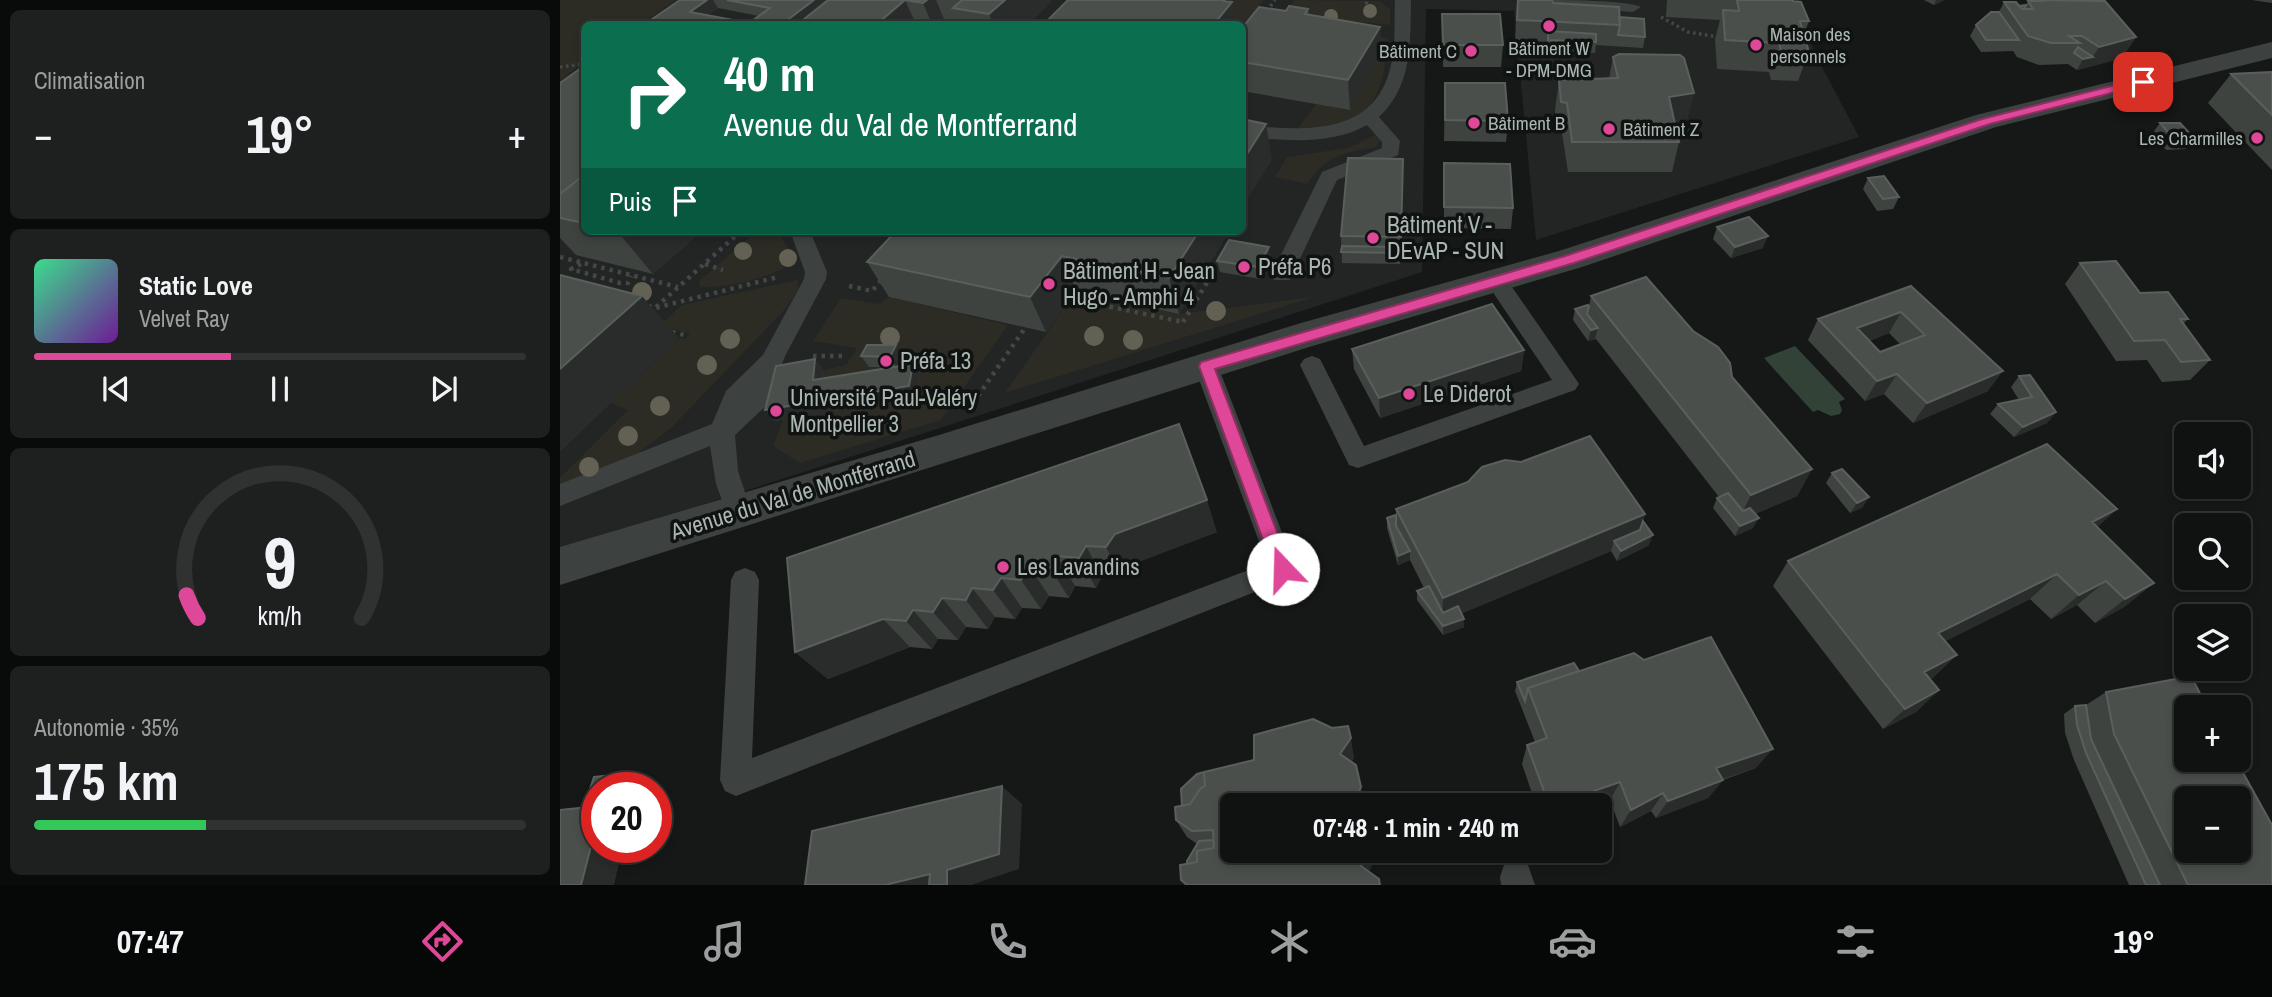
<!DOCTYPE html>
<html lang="fr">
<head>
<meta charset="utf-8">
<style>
  body { margin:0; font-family:"Archivo Narrow",sans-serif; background:#1e2020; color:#f1f3f6; height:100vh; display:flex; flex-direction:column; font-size:26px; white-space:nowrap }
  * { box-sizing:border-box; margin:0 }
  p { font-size:23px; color:#9c9e9f }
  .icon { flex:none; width:38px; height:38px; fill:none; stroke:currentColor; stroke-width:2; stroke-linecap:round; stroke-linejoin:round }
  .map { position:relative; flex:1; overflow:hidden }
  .sheet { display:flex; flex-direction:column; gap:10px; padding:10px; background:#090a0a; width:560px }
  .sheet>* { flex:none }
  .hud { position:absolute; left:21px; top:21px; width:665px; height:214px; border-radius:10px; box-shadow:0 4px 10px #0003,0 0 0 2px #303232; background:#0b6e4f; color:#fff; overflow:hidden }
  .controls { position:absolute; left:1614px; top:422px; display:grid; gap:14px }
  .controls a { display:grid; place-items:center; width:77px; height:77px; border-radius:10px; background:#101212; box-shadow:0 4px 10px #0003,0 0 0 2px #303232; font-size:35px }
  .speed { position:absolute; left:21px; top:772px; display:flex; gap:14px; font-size:35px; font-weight:700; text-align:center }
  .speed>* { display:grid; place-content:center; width:91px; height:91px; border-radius:50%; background:#101212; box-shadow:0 4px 10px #0003,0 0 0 2px #303232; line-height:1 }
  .speed .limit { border:10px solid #d22; background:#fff; color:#111 }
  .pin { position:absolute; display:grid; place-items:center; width:60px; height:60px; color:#fff; margin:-30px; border-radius:14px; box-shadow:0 4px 10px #0006 }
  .me { position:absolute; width:77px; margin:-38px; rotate:339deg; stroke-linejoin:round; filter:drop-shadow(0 0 5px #0008) }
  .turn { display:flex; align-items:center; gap:24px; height:147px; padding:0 28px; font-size:32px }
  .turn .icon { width:91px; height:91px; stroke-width:2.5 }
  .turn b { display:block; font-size:49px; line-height:60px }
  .then { display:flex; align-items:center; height:66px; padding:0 28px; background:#0003; gap:14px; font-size:26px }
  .big { font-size:52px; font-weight:700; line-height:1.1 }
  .sheet .tile { flex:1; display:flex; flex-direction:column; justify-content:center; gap:10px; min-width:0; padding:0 24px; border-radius:10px; background:#1e2020 }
  .sheet .dial { align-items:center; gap:0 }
  .dial svg { height:182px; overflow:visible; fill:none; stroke:#303232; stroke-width:7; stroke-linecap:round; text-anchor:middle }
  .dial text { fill:#f1f3f6; stroke:none }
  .song { display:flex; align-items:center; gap:21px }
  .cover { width:84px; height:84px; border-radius:10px; background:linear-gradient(135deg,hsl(150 70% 55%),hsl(280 70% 35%)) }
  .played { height:7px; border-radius:4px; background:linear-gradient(90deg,#df4798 40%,#303232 40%) }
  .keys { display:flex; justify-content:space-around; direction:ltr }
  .heat { display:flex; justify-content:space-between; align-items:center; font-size:38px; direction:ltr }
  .charge { height:10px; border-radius:5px; background:linear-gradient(90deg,#34c759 35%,#303232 0) }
  .trip { position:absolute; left:660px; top:793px; width:392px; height:70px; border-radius:10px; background:#101212; box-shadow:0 4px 10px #0003,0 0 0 2px #303232; font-weight:700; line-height:70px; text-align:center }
  .dock { display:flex; height:112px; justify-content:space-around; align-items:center; background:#060707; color:#9c9e9f }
  .dock .icon { width:49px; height:49px }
  .dock .selected { color:#df4798 }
  .dock b { font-size:32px; color:#f1f3f6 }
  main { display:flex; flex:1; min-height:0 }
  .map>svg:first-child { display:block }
</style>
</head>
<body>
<main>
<section class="sheet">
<div class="tile"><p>Climatisation</p>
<div class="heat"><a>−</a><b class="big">19°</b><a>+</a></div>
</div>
<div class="tile">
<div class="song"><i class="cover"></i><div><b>Static Love</b><p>Velvet Ray</p></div></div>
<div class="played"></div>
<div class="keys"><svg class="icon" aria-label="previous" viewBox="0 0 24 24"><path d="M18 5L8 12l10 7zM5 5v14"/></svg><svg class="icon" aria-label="pause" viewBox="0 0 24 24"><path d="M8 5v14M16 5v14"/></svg><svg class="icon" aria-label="next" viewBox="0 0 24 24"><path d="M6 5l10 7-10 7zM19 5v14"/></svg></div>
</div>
<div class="tile dial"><svg viewBox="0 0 100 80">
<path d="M14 69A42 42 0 1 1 86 69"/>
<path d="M14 69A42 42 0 0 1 9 59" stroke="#df4798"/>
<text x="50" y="56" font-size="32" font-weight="700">9</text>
<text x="50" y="72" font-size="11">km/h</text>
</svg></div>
<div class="tile"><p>Autonomie · 35%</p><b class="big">175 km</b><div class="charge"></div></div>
</section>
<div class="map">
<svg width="1712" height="885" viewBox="0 0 1712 885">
  <rect width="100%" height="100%" fill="#161818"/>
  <path fill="#222524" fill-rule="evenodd" d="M0,0H1232L1259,61L1299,137L976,240L954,11L866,9L862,272L0,551ZM24,24H682V231H24Z"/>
  <path fill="#2c2c25" d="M0,0H116L81,24H24V63L0,80Z
    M609,0H704L682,25L664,24Z
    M735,0L820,1L830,9V25L805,22L801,28L703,36Z
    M759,28L828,38C825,79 818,118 772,131C762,133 748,129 738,128L756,104L790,110L820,56L747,43Z
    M815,135L821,140L816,147C782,154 768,154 747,184L715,177L727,157L788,148Z
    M197,231L218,232L236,261C211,278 169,288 140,287L139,281Z
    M238,280V290L228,306L112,427L64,464L0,485V478L68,410L51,403L119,338L125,339L130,334L100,325L122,305Z
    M516,291L619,314L754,297L445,393Z
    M329,297L448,325L381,420L240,463L213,446L223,420L356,396L359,375L261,391L263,370L286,365L297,348L253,341L281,298L319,304Z"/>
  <path fill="#334237" d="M1235,346L1285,399L1279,402L1282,410L1280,414L1271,416L1258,410L1253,412L1204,358Z"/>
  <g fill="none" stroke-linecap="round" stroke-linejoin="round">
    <path stroke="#424845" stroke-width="3.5" stroke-dasharray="2.5 3.5" stroke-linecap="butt" d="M806,4L807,0
      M707,11L715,0
      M1101,17L1128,32L1158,37
      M669,22L682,24
      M0,67L24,64"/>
    <path stroke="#424845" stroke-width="4.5" stroke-dasharray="3.5 5" stroke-linecap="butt" d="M0,257L118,287
      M21,264L11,269L60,283H68L71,276
      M145,264L163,270
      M289,286L312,291L323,278
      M508,298L623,322
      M88,306L95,308L218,277
      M96,307L181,231
      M623,322L660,261
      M112,332L128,336
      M253,356H284
      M418,396L465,328"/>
    <path fill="#3d4240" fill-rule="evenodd" d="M835,0H851C850,43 853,85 819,117L840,141L838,155L777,180L730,280H714L711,275L762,172L822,148V142L807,125C770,146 723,140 682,137V125C741,130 815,139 831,65C836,44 834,22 835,0Z
      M981,0C1001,0 1068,0 1081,7L1073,12L989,5Z
      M230,231H250L267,272L266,279L225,356L206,406L175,435L178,471L191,511L187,519L178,522L169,519L156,484L150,446L0,506V484L152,424L166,391L203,355L244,279L245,272Z
      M935,272L943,274L1015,378L1019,384L1015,390L798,468L789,465L740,365L744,359L752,356L760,359L804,446L992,380L924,279L927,274Z
      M646,357L654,360L658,366L736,569L733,577L176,796L165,791L160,780L171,580L175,572L185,568L195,572L199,580L192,758L707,563L634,366L638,360Z
      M956,861L968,865L975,885H941L940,877L944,865Z"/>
    <path fill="#3d4240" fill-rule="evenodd" d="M1712,42V58L1436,127L1022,267L749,347L0,585V547L379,435L741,323L999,251L1416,115Z"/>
  </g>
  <g fill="#626153">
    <circle cx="810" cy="11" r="7"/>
    <circle cx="771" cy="16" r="7"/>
    <circle cx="183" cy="251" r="9"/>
    <circle cx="228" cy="258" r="9"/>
    <circle cx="82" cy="292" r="10"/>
    <circle cx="656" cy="311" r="10"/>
    <circle cx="534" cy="336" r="10"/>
    <circle cx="330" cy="337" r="10"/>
    <circle cx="170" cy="339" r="10"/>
    <circle cx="573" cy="340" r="10"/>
    <circle cx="147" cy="365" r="10"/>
    <circle cx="100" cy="406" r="10"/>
    <circle cx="68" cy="436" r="10"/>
    <circle cx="29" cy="467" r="10"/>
  </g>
  <path fill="#3e4340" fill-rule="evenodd" d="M120,0H490L491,2L468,24H85ZM158,8L199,16L189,23L148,15Z
    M957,0H992L993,3L1059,17L1085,37L1083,48L1036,45L1035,53L987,51V43L955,41Z
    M1107,0H1233L1249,21L1244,35L1249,52L1238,81L1211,80L1209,72L1157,69L1155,39L1160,20L1106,17Z
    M1364,0H1384L1374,5Z
    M1476,0H1511L1576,37L1562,58L1517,70L1508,64L1479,65L1457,57L1453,51L1421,52L1410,36L1416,25L1439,12L1444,2L1459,6L1466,5L1468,1H1476Z
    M1692,0H1712V3Z
    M748,9L749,15L820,27L821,56L790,110L682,91V28L726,11Z
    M882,14L943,45L941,67H883Z
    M1053,57L1134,93L1126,123L1115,125L1119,142L1112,172H1008L1002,133L997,132L995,110L999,80L1049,79Z
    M24,66V231H142L93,274L16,255L0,238V83Z
    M1712,72V170L1648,103L1671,74Z
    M885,83L948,121L946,142L884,141Z
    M1600,123L1634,138L1626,149L1606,150L1592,134Z
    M843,159L840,264L782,263L781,236Z
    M884,163L953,208L951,229L884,228Z
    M1308,178L1339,197L1333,209L1317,211L1303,189Z
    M1157,227L1203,248L1171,258L1153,239Z
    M336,231H669L619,314L516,291L486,332L329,297L307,262Z
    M711,258L700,279L660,272L657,261Z
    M1520,263L1628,319L1623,324L1650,360L1630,380L1602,382L1587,360L1556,361L1505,284Z
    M1351,286L1428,391L1353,423L1324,394L1305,401L1248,340L1258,319ZM1329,333L1340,344L1320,352L1309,341Z
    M1031,296L1172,377L1252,469L1237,496L1195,514L1193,528L1175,536L1153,508L1157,498L1159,497L1036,339L1028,341L1013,320L1015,309L1029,306Z
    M336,345L342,356L337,366L353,364L360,375L356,397L214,421L255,359L263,370L262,378L331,367H309L301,356Z
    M792,349L964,350L961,371L820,418L794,369Z
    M1459,376L1496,412L1487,423L1454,437L1430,414L1438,404L1459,400L1451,387Z
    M1272,473L1303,507L1290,513L1266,483Z
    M836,509L1085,514L1083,521L1089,545L1057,561L1051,551L902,613L904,619V627L883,635L857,600V591L864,588L850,560L838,565L827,528V518L836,515Z
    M1557,509L1537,527L1594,583L1564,607L1535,623L1517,605L1491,619L1470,599L1385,641L1397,655L1370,679L1379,690L1356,712L1323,729L1213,586L1228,561Z
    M657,532L570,565L561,577L542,576L536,588L515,586L509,598L489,596L481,609L462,608L455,619L435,617L428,629L406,627L398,640L378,639L372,649L350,647L268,679L235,652L227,558Z
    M1019,671L1196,768L1163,780L1148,798L1096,818L1091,811L1060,827L1050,800L1035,805H976L962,764L967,745L975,742L955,691L957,682Z
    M1546,692L1712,885H1569L1514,760L1505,733L1504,714L1515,706L1526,705Z
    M794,758L791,762L672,805L813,863L809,871L820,885H625L621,880L627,864L637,844L627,837L616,820L622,806Z"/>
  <path fill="#292c2b" d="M147,0H153L158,8L137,23L130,12Z
    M254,0H273L242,24H222Z
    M345,0L356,24H317Z
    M367,0H376L386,24H372L363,3Z
    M445,0H490L491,2L468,24H433L429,14Z
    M665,0H668L669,6L672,2L675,24H654Z
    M1376,0H1384L1374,5Z
    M820,27L821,56L790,110L788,80Z
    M1576,37L1562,58L1526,68L1539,47Z
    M1533,57L1526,68L1517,70L1523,59Z
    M1134,93L1126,123L1102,127L1109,97Z
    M706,124L712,160L682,208V162Z
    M843,159V180L840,264V253Z
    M57,231H142L93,274Z
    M639,231H669L619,314L609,278Z
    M1208,236L1203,248L1171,258L1175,247Z
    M709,247L711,258L700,279L698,267Z
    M502,256L516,291L486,332L470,297Z
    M82,296L119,338L0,452V369Z
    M1341,312L1329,333L1286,349L1297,328Z
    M1038,328L1035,339L1028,341L1031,330Z
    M336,345L342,356L337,368L330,357Z
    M964,350L961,371L820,418L819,398Z
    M255,359L263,370L261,391L253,380Z
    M353,364L360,375L356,397L214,421L205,410Z
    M1443,371L1428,391L1353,423L1367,403Z
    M1337,374L1324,394L1305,401L1317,381Z
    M1496,412L1487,423L1454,437L1463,427Z
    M1252,469L1237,496L1178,521L1191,495Z
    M1309,497L1303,507L1290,513L1297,503Z
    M647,500L657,532L570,565L561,577L546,547L555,534Z
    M1557,509L1529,535L1532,522Z
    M1085,514L1076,540L1054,541L1051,551L882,622L883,598Z
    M1199,518L1193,528L1175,536L1180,526Z
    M1093,535L1089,545L1057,561L1061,551Z
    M526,546L542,576L536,588L519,558Z
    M850,551V560L838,565V556Z
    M497,556L515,586L509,598L490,568Z
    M469,566L489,596L481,609L461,580Z
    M1497,574L1470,599L1356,656L1378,633Z
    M441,578L462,608L455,619L433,590Z
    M1546,581L1517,605L1491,619L1519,595Z
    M1594,583L1564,607L1535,623L1565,599Z
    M412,588L435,617L428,629L406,600Z
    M382,598L406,627L398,640L373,612Z
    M353,610L378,639L372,649L346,621Z
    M323,619L350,647L268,679L235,652Z
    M904,619V627L883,635V626Z
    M1397,655L1373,678L1342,694L1364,672Z
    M1379,690L1356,712L1323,729L1345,709Z
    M791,738L794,758L783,773L780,754Z
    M1213,749L1196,768L1142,786L1156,768Z
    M55,775L69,782L68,788H51Z
    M1163,780L1148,798L1096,818L1108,801Z
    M1060,782L1050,800L1035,805H993Z
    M442,786L462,804L459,869L411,885H325L387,870Z
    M801,787L804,805H793Z
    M1103,793L1091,811L1060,827L1071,810Z
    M37,801V809L25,804Z
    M37,823V847H63L54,885H21Z
    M809,850H811L813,863L804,881L801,866Z"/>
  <path fill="#4a4f4c" stroke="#59605c" stroke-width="2" fill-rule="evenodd" d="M120,0H147L130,12L189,23L210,8L167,0H254L222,24H85Z
    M268,0H367L363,3L345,0L317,24H238Z
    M402,0H445L429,14L393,8Z
    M508,0H665L664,1L672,2L654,24H484Z
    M958,0H992L993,3L1059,7L1060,25L957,20Z
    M1177,0H1233V1L1241,2L1249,21H1240L1249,52L1221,51L1219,43L1165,40L1163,10L1179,11Z
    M1482,0L1545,1L1576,37L1539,47L1522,36H1509L1520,43H1491L1468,36L1444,2H1456L1462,9H1473L1468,1H1483Z
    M1466,5L1464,9H1462L1459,6Z
    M729,6L748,9L745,14L820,27L788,80L682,62V28L699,7L726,11Z
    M1431,12H1439L1459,40H1426L1416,25Z
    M882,14H940L943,45H883Z
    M1059,17L1084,19L1085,37L1058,35L1060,25Z
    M988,31L1036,34V42L988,40Z
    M1518,47L1533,57L1523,59L1514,53Z
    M1059,54L1120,55L1124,58L1134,93L1109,97L1119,142H1012L1007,103L1001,102L999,80L1058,78L1053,57Z
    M24,66V175L0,194V83Z
    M1712,72V115L1671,74Z
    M885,83H945L948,121L885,120Z
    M682,119L706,124L682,162Z
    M1600,123H1620L1634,138L1614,139Z
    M788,158L843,159L841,237L781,236Z
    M884,163L950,164L953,208L884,207Z
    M24,175V223L0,218V194Z
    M1324,176L1339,197L1323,199L1308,178Z
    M1189,217L1208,236L1175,247L1157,227Z
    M336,231H639L609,278L502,256L470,297L307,262Z
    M669,240L709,247L698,267L657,261Z
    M782,246L841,247L840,253L781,252Z
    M1556,261L1580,293L1608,292L1628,319H1620L1650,360L1621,362L1605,340L1574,341L1520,263Z
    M0,275L82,296L0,369Z
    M1086,277L1133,331L1158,347L1170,363L1172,377L1252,469L1191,495L1031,296Z
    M1351,286L1443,371L1367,403L1337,374L1317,381L1258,319ZM1341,312L1365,335L1320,352L1297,328Z
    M932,304L964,350L819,398L792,349Z
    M1028,305L1029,306L1027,314L1038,328L1031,330L1015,309Z
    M307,345H336L330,357L301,356Z
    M255,359L253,380L353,364L349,386L205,410L216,366Z
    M1470,375L1496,412L1463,427L1438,404L1472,397L1459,376Z
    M619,424L647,500L555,534L546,547L526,546L519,558L497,556L490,568L469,566L461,580L441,578L433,590L412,588L406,600L382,598L373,612L353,610L346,621L323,619L235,652L227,558Z
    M1030,436L1085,514L883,598L836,509L908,482L922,467L945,460L961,462Z
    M1487,444L1557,509L1532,522L1594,583L1565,599L1546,581L1519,595L1497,574L1378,633L1397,655L1364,672L1379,690L1345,709L1228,561Z
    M1282,469L1309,497L1297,503L1272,473Z
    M1168,493L1183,511L1190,508L1199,518L1180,526L1157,498Z
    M836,515V526L850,551L838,556L827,518Z
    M1083,521L1093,535L1061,551L1054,541L1080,530Z
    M869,586L883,613L898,606L904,619L883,626L857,591Z
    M1151,637L1213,749L1156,768L1163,780L1108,801L1103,793L1071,810L1060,782L993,805H989L967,745L987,738L968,688L1074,653L1084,660Z
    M1014,663L1019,671L968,688L965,701L957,682Z
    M1631,676L1647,707H1626V760H1676L1712,825V885H1628L1554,734L1546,692ZM1626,798H1678V850H1626Z
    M1526,705L1531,739L1600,885H1586L1526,753L1517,725L1515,706Z
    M753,719L772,728L788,726L791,738L780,754L796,765L801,787L793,805H672V850H809L801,866L819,879L820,885H627L621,880L620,865L637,862V851L654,848L653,830L632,831L616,820L615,807L630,804L640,789L645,786L644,772L694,760V735Z
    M644,772L645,786L640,789L630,804L622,806L621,789L637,774Z
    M55,775L51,788H37V801L25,804L34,777Z
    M442,786L439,854L387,870V885H369L370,874L325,885H245L252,831Z
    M37,806V823L21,885H0V810Z
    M653,840L654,848L637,851V862L627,864V861L639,841Z"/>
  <path fill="#df4798" stroke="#912e63" stroke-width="2" d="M1583,78L1587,79V84L1430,124L1014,263L655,369L731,569L729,575H716L639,366L641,362L1005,256L1422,119Z"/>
  <g fill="#df4798" stroke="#111313" stroke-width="2.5">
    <circle cx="989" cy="26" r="7"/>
    <circle cx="1196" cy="45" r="7"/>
    <circle cx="911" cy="51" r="7"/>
    <circle cx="914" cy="123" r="7"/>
    <circle cx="1049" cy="129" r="7"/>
    <circle cx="1697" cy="138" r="7"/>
    <circle cx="813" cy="238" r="7"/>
    <circle cx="684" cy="267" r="7"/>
    <circle cx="489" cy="284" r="7"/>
    <circle cx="326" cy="361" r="7"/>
    <circle cx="849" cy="394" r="7"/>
    <circle cx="216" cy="411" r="7"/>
    <circle cx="443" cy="567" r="7"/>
  </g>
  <g text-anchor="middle" stroke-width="7" stroke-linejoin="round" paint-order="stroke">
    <g font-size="19" fill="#aab7b0" stroke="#111313" text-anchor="start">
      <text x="1210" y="41">Maison des<tspan x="1210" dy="22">personnels</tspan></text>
      <text x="989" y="55" text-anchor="middle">Bâtiment W<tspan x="989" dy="22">- DPM-DMG</tspan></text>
      <text x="897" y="58" text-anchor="end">Bâtiment C</text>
      <text x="928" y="130">Bâtiment B</text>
      <text x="1063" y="136">Bâtiment Z</text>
      <text x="1683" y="145" text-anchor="end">Les Charmilles</text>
    </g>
    <g font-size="23" fill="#aab7b0" stroke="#111313" text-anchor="start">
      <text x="827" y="233">Bâtiment V -<tspan x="827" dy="26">DEvAP - SUN</tspan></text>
      <text x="698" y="275">Préfa P6</text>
      <text x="503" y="279">Bâtiment H - Jean<tspan x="503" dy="26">Hugo - Amphi 4</tspan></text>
      <text x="340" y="369">Préfa 13</text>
      <text x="863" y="402">Le Diderot</text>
      <text x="230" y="406">Université Paul-Valéry<tspan x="230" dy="26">Montpellier 3</tspan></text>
      <text x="457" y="575">Les Lavandins</text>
    </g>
    <g font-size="23" fill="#aab7b0" stroke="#111313">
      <text transform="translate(233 495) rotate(-17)" y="8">Avenue du Val de Montferrand</text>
    </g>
  </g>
</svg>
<div class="controls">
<a><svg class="icon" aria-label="sound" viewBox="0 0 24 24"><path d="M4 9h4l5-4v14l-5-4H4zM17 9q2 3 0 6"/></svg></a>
<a><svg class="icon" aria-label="search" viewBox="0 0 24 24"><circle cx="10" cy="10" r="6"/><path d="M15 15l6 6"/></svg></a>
<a><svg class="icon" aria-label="layers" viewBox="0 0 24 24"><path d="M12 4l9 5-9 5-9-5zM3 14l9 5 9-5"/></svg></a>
<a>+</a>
<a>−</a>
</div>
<div class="speed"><div class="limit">20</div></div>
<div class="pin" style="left:1583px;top:82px;background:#d93025"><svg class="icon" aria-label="arrive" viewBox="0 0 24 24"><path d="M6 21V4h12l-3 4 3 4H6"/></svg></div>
<svg class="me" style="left:723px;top:569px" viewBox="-20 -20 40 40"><circle r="19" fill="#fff"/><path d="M0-13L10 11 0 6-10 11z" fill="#df4798"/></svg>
<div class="trip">07:48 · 1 min · 240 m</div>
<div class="hud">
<div class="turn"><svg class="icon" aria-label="right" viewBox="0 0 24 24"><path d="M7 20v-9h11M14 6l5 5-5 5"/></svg><div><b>40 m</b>Avenue du Val de Montferrand</div></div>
<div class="then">Puis<svg class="icon" aria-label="arrive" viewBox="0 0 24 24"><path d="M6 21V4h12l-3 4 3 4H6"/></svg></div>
</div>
</div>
</main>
<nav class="dock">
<b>07:47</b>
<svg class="icon selected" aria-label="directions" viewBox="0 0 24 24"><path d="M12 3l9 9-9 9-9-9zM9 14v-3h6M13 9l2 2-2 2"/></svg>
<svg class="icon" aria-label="music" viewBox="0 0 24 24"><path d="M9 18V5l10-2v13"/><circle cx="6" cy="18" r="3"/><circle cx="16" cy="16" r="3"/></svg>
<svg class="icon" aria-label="phone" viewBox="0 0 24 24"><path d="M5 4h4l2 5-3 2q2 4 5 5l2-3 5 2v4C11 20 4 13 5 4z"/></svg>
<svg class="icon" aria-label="climate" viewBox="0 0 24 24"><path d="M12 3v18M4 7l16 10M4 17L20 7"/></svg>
<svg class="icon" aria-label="car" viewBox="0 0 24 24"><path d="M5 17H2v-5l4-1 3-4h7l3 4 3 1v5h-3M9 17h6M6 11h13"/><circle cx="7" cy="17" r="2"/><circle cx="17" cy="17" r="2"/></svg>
<svg class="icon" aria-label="filters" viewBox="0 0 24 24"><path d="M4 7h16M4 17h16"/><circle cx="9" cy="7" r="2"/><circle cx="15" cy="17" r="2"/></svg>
<b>19°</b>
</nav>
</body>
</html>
